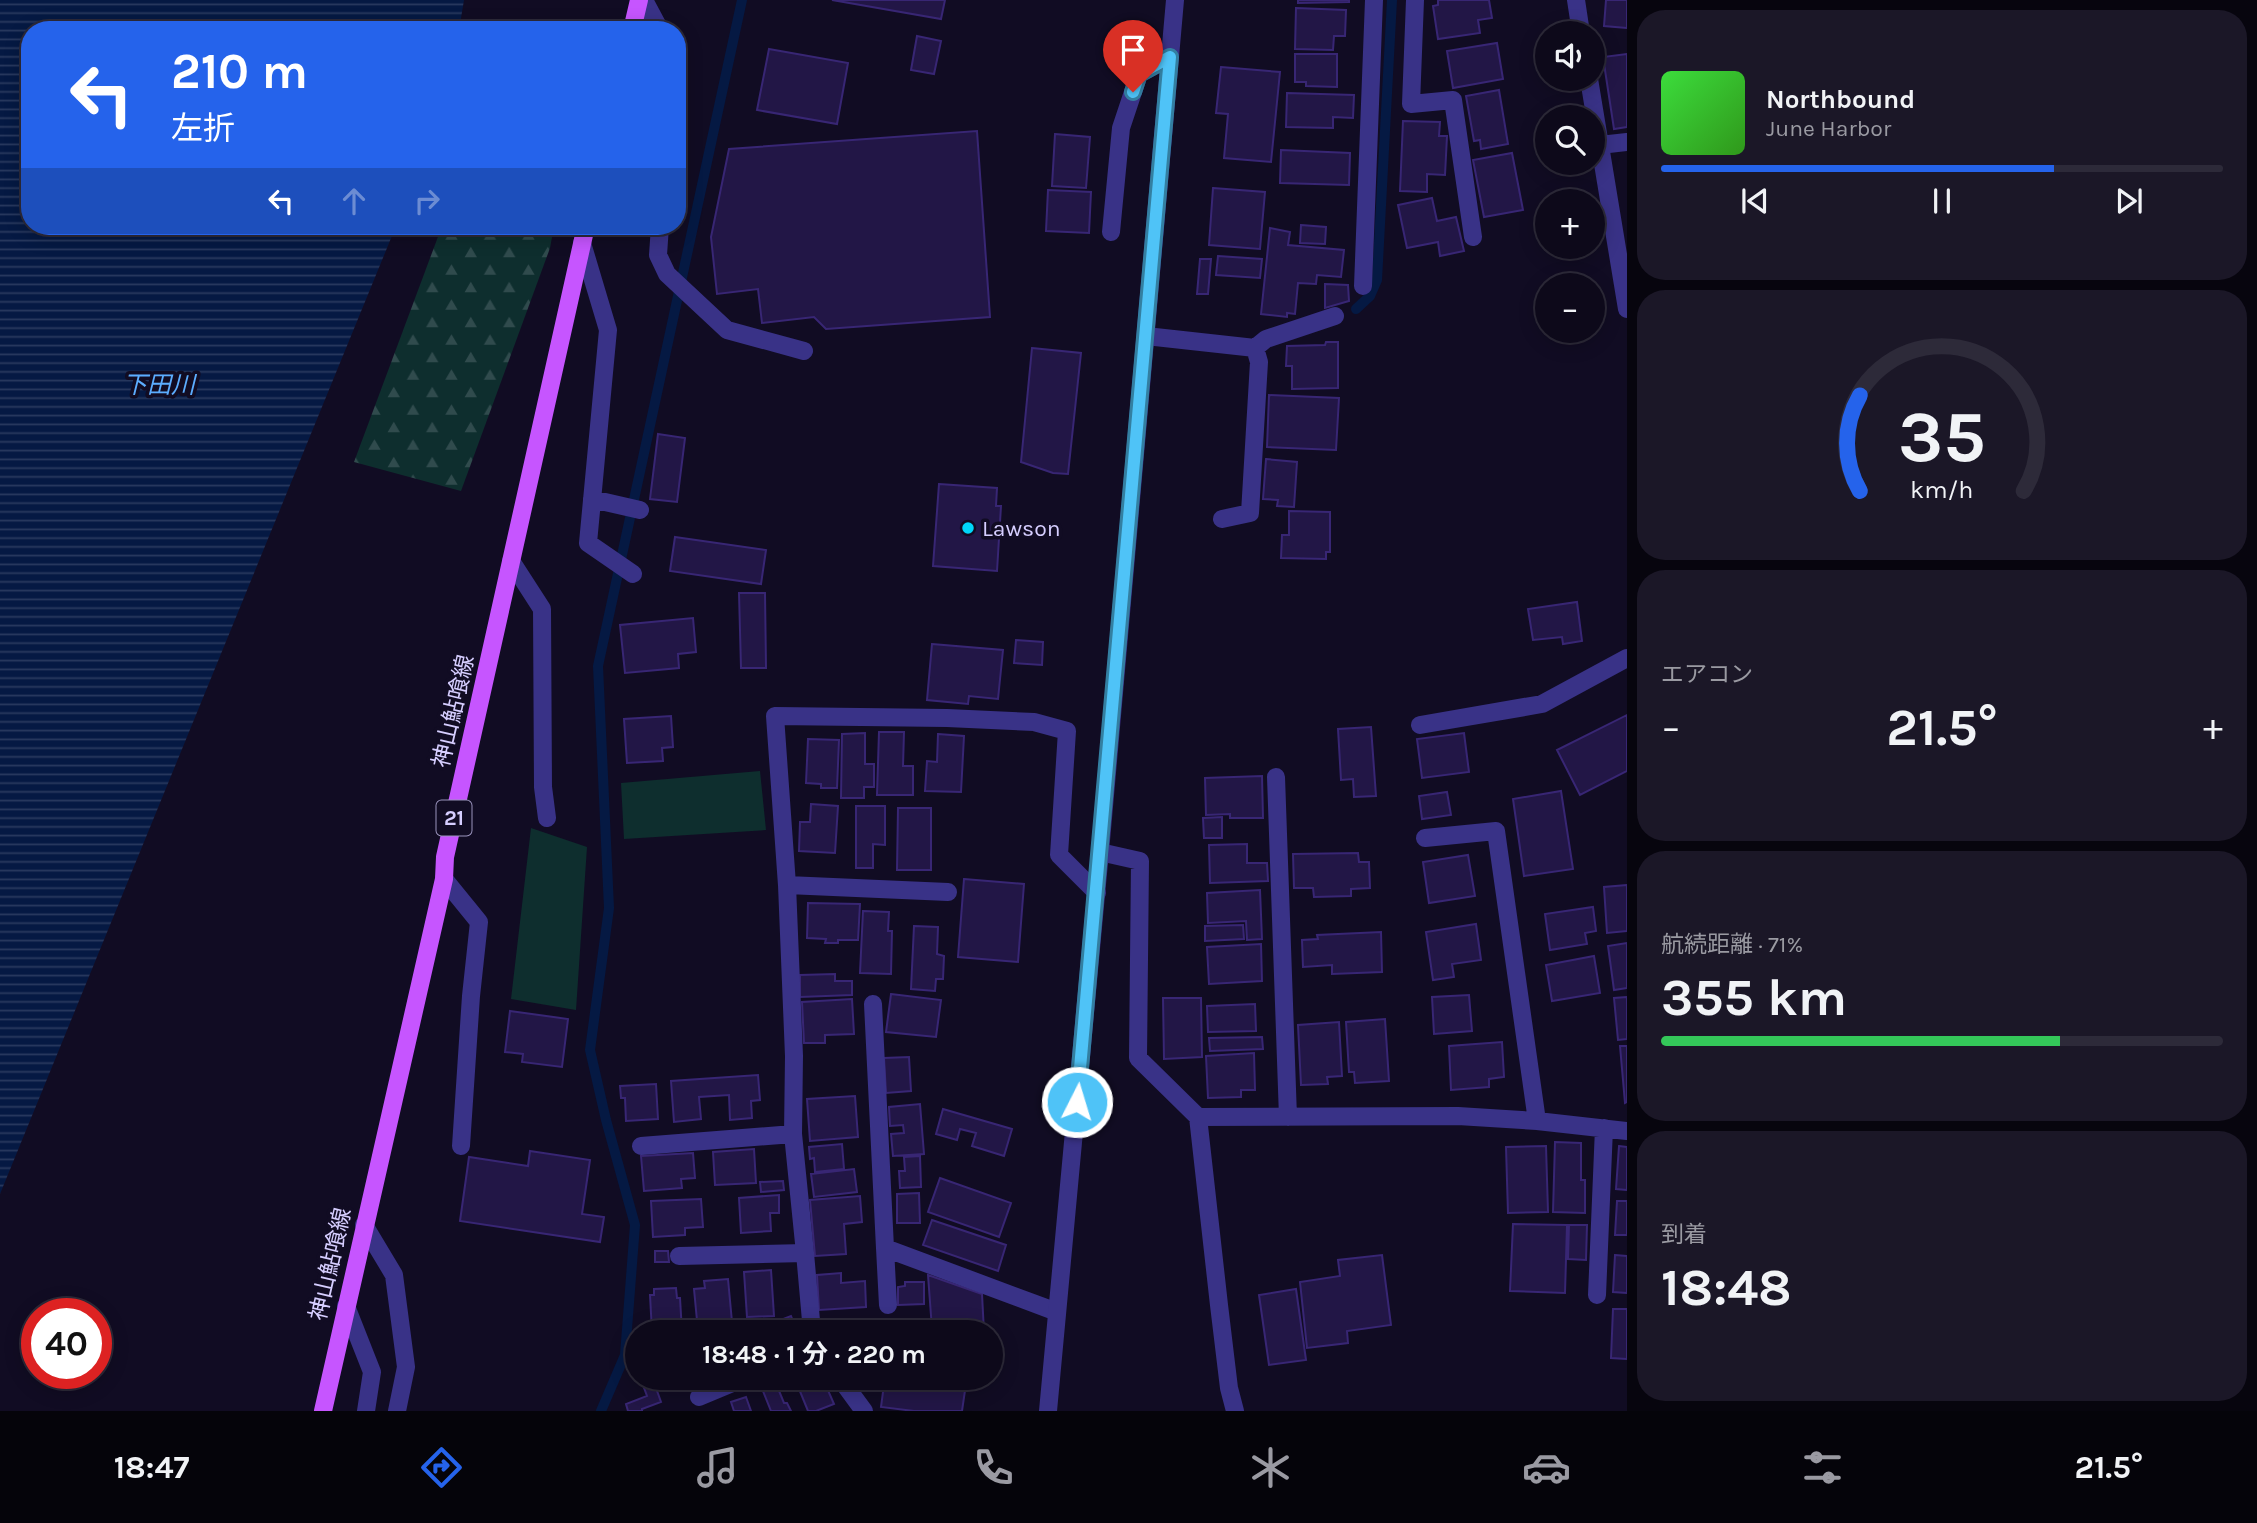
<!DOCTYPE html>
<html lang="ja">
<head>
<meta charset="utf-8">
<style>
  body { margin:0; font-family:Karla,"Noto Sans JP",sans-serif; background:#1b1727; color:#f1f3f6; height:100vh; display:flex; flex-direction:column; font-size:26px; white-space:nowrap }
  * { box-sizing:border-box; margin:0 }
  p { font-size:23px; color:#9a9aa2 }
  .icon { flex:none; width:38px; height:38px; fill:none; stroke:currentColor; stroke-width:2; stroke-linecap:round; stroke-linejoin:round }
  .map { position:relative; flex:1; overflow:hidden }
  .sheet { display:flex; flex-direction:column; gap:10px; padding:10px; background:#07050e; width:630px }
  .sheet>* { flex:none }
  .guide { position:absolute; left:21px; top:21px; width:665px; height:214px; border-radius:28px; box-shadow:0 4px 18px #0003,0 0 0 2px #2d2a39; background:#2563eb; color:#fff; overflow:hidden }
  .tools { position:absolute; left:1535px; top:21px; display:grid; gap:14px }
  .tools a { display:grid; place-items:center; width:70px; height:70px; border-radius:50%; background:#0d091a; box-shadow:0 4px 18px #0003,0 0 0 2px #2d2a39; font-size:35px }
  .speed { position:absolute; left:21px; top:1298px; display:flex; gap:14px; font-size:35px; font-weight:700; text-align:center }
  .speed>* { display:grid; place-content:center; width:91px; height:91px; border-radius:50%; background:#0d091a; box-shadow:0 4px 18px #0003,0 0 0 2px #2d2a39; line-height:1 }
  .speed .limit { border:10px solid #d22; background:#fff; color:#111 }
  .pin { position:absolute; display:grid; place-items:center; width:60px; height:60px; color:#fff; margin:-72px -30px; border-radius:50% 50% 50% 0; rotate:-45deg; box-shadow:0 0 7px #0007 }
  .pin .icon { rotate:45deg }
  .me { position:absolute; width:77px; margin:-38px; rotate:5deg; stroke-linejoin:round; filter:drop-shadow(0 0 5px #0008) }
  .turn { display:flex; align-items:center; gap:24px; height:147px; padding:0 35px; font-size:32px }
  .turn .icon { width:91px; height:91px; stroke-width:2.5 }
  .turn b { display:block; font-size:49px; line-height:60px }
  .lanes { display:flex; align-items:center; height:66px; padding:0 35px; background:#0003; justify-content:center; gap:35px; direction:ltr }
  .lanes .off { opacity:.35 }
  .big { font-size:52px; font-weight:700; line-height:1.1 }
  .sheet .widget { flex:1; display:flex; flex-direction:column; justify-content:center; gap:10px; min-width:0; padding:0 24px; border-radius:28px; background:#1b1727 }
  .sheet .dial { align-items:center; gap:0 }
  .dial svg { height:182px; overflow:visible; fill:none; stroke:#2d2a39; stroke-width:7; stroke-linecap:round; text-anchor:middle }
  .dial text { fill:#f1f3f6; stroke:none }
  .song { display:flex; align-items:center; gap:21px }
  .cover { width:84px; height:84px; border-radius:10px; background:linear-gradient(135deg,hsl(120 70% 55%),hsl(110 70% 35%)) }
  .played { height:7px; border-radius:4px; background:linear-gradient(90deg,#2563eb 70%,#2d2a39 70%) }
  .keys { display:flex; justify-content:space-around; direction:ltr }
  .heat { display:flex; justify-content:space-between; align-items:center; font-size:38px; direction:ltr }
  .charge { height:10px; border-radius:5px; background:linear-gradient(90deg,#34c759 71%,#2d2a39 0) }
  .trip { position:absolute; left:625px; top:1320px; width:378px; height:70px; border-radius:35px; background:#0d091a; box-shadow:0 4px 18px #0003,0 0 0 2px #2d2a39; font-weight:700; line-height:70px; text-align:center }
  .tabs { display:flex; height:112px; justify-content:space-around; align-items:center; background:#05040a; color:#9a9aa2 }
  .tabs .icon { width:49px; height:49px }
  .tabs .on { color:#2563eb }
  .tabs b { font-size:32px; color:#f1f3f6 }
  main { display:flex; flex:1; min-height:0 }
  .map>svg:first-child { display:block }
</style>
</head>
<body>
<main>
<div class="map">
<svg width="1627" height="1411" viewBox="0 0 1627 1411">
  <defs>
    <pattern id="forest-firs" width="22" height="20" patternUnits="userSpaceOnUse" patternTransform="scale(1.75)"><rect width="22" height="20" fill="#0e2e2e"/><path d="M5 1l3.5 6h-7zM16 11l3.5 6h-7z" fill="#304b4d"/></pattern>
    <pattern id="water-rules" width="6" height="5" patternUnits="userSpaceOnUse" patternTransform="scale(1.75)"><rect width="6" height="5" fill="#051943"/><path d="M0 2.5h6" fill="none" stroke="#29395f"/></pattern>
  </defs>
  <rect width="100%" height="100%" fill="#110c23"/>
  <path fill="#0e2e2e" d="M760,771L766,830L624,839L621,783Z
    M531,828L587,847L576,1010L511,999Z"/>
  <path fill="url(#forest-firs)" d="M442,226H554L550,248L461,491L354,462Z"/>
  <path fill="url(#water-rules)" d="M0,0H464L459,30H30V226H396L0,1194Z"/>
  <g fill="none" stroke-linecap="round" stroke-linejoin="round">
    <path stroke="#051943" stroke-width="10" d="M1356,309L1370,296L1377,280L1392,0
      M601,1411L625,1355L635,1225L606,1120L590,1050L609,908L598,666L742,0"/>
  </g>
  <path fill="#221646" stroke="#382674" stroke-width="2" d="M832,0H945L941,19Z
    M1298,0H1349V2L1298,3Z
    M1438,0H1489L1492,18L1478,20L1480,33L1438,39L1433,6L1438,5Z
    M1606,0H1627V28L1604,26Z
    M1296,8L1346,10L1345,36H1334L1333,50L1295,49Z
    M917,36L941,41L934,74L911,70Z
    M1497,43L1503,79L1453,88L1447,51Z
    M769,49L848,63L837,124L757,110Z
    M1295,54H1337V87L1306,86V82H1295Z
    M1627,54V127L1614,129L1603,57Z
    M1221,67L1280,72L1271,162L1224,158L1228,114L1216,113Z
    M1499,90L1508,144L1481,149L1480,140L1474,141L1466,96Z
    M1287,93L1354,95L1353,118L1333,117V128L1286,127Z
    M1403,121L1440,122L1439,136H1447L1445,175L1427,174V192L1400,191Z
    M977,131L990,317L826,329L814,317L762,323L758,289L717,294L711,237L729,149Z
    M1055,134L1090,137L1086,188L1052,186Z
    M1281,150L1350,153L1349,185L1280,183Z
    M1512,153L1523,210L1484,217L1473,160Z
    M1213,188L1265,192L1260,249L1209,245Z
    M1048,190L1091,192L1089,233L1046,231Z
    M1432,198L1437,221L1456,217L1464,251L1440,256L1438,242L1407,248L1398,205Z
    M1301,225L1326,227L1325,244L1300,243Z
    M1270,228L1290,232L1288,245L1344,250L1341,277L1317,275L1316,284L1298,283L1295,314L1287,313V317L1261,314Z
    M1218,256L1262,259L1260,278L1216,275Z
    M1200,259H1211L1208,294H1197Z
    M1325,284L1348,285L1349,301L1325,308Z
    M1326,342H1338V388L1292,389V366H1286L1287,346L1325,345Z
    M1032,348L1081,353L1068,474L1053,473L1021,462Z
    M1269,395L1339,398L1336,450L1267,447Z
    M658,434L685,438L677,502L650,499Z
    M1266,459L1297,462L1294,507L1277,506L1278,500L1263,499Z
    M939,484L997,488L996,506H1001L997,571L933,566Z
    M1289,511L1330,512V552H1326V559L1281,558L1282,535H1289Z
    M675,537L766,550L761,584L670,571Z
    M739,593H765L766,668H741Z
    M1577,602L1582,641L1563,644L1562,637L1533,640L1528,609Z
    M693,618L696,652L678,654L679,668L625,673L620,625Z
    M1016,640L1043,642L1042,665L1014,663Z
    M932,644L1003,650L998,699L969,696L968,704L927,700Z
    M1627,715V771L1580,795L1557,750Z
    M671,716L673,747L662,748L663,761L627,763L624,719Z
    M1371,727L1376,796L1354,797L1353,779L1341,780L1338,729Z
    M879,732H904L903,766H913V795H877Z
    M865,733V764H874V787H864V798H841L842,734Z
    M1464,733L1469,772L1422,778L1417,739Z
    M938,734L964,736L961,792L925,791L927,761L937,762Z
    M808,739L839,740L837,788H821V784L806,783Z
    M1262,776L1263,818H1230V814L1206,815L1205,778Z
    M1561,791L1573,869L1524,876L1513,799Z
    M1447,792L1451,815L1422,819L1419,796Z
    M811,804L838,806L835,853L799,851L800,822H810Z
    M856,806H885V845L873,844V868H856Z
    M898,808H931V870H897Z
    M1222,817V838H1204L1203,818Z
    M1247,844V863H1267L1268,881L1210,883L1209,845Z
    M1358,853L1359,862H1369L1370,888L1351,889V896L1314,897L1313,888H1294L1293,854Z
    M1468,855L1475,896L1429,903L1423,862Z
    M964,879L1024,884L1018,962L958,957Z
    M1627,885V931L1607,933L1604,887Z
    M1260,890L1262,939L1247,940L1246,921L1208,923L1207,893Z
    M808,903L860,904L858,940H838V943H825L826,939L807,938Z
    M1593,907L1596,931L1585,933L1587,944L1550,950L1545,914Z
    M863,911L889,912L888,931H892L891,974L860,973Z
    M1476,924L1481,960L1452,964L1454,977L1433,980L1426,932Z
    M1243,925L1244,939L1205,941V926Z
    M914,926L938,927L937,954L944,956L943,979H936L935,991L911,989Z
    M1381,932L1382,972L1332,974V965L1303,967L1302,940L1318,939L1317,935Z
    M1627,943V988L1614,990L1608,946Z
    M1261,944L1262,981L1209,984L1207,947Z
    M1594,956L1600,993L1552,1001L1546,965Z
    M835,974V981H852V995L800,997V975Z
    M891,994L941,1000L936,1037L886,1032Z
    M1469,995L1472,1031L1434,1034L1432,997Z
    M1627,997V1039L1618,1040L1614,998Z
    M1163,998H1201L1202,1057L1164,1059Z
    M852,999L854,1034L825,1035V1043H804L802,1002Z
    M1255,1004L1256,1031L1208,1032L1207,1006Z
    M510,1011L568,1019L562,1067L522,1062L523,1054L505,1052Z
    M1385,1019L1389,1081L1355,1083L1354,1072H1349L1346,1022Z
    M1339,1022L1342,1076L1327,1077L1328,1084L1301,1085L1298,1025Z
    M1262,1037L1263,1049L1210,1051L1209,1038Z
    M1502,1042L1504,1077L1489,1079V1087L1451,1090L1449,1046Z
    M1620,1046H1627V1102L1625,1103Z
    M1254,1053L1255,1090H1241V1097L1208,1098L1206,1056Z
    M909,1057L911,1091L886,1093L884,1058Z
    M758,1075L760,1100L751,1101L752,1118L730,1120L729,1095L699,1097L701,1119L674,1122L671,1081Z
    M656,1084L658,1119L626,1121L625,1098H621L620,1086Z
    M855,1096L858,1137L810,1141L807,1099Z
    M920,1104L924,1154L893,1156L891,1134L904,1133L903,1125L890,1126L889,1107Z
    M943,1109L1012,1129L1004,1156L972,1146L976,1133L960,1129L957,1140L936,1134Z
    M1555,1142L1581,1143V1180H1585V1213L1553,1212Z
    M842,1144L844,1169L815,1172L814,1158L810,1159L809,1147Z
    M1546,1146L1548,1212L1508,1213L1506,1147Z
    M1619,1146L1627,1147V1190L1616,1189Z
    M754,1149L756,1183L715,1185L713,1152Z
    M530,1151L590,1160L582,1214L604,1217L600,1242L460,1221L469,1157L528,1166Z
    M693,1153L695,1178L681,1179L682,1188L644,1191L641,1156Z
    M920,1156L921,1187L900,1188L899,1171H905L904,1157Z
    M854,1169L857,1192L814,1197L811,1174Z
    M940,1178L1011,1203L999,1237L928,1212Z
    M783,1181L784,1190L761,1192L760,1182Z
    M919,1193L920,1223H897V1194Z
    M779,1195V1213H770L771,1231L741,1233L739,1198Z
    M860,1196L862,1222L844,1224L846,1254L815,1256L810,1200Z
    M701,1199L703,1227L685,1228V1235L653,1237L651,1201Z
    M1617,1201H1627V1235H1615Z
    M932,1220L1006,1245L998,1271L923,1245Z
    M1513,1224L1567,1225L1565,1293L1510,1291Z
    M1569,1225H1587L1586,1260L1568,1259Z
    M655,1251H668L669,1262H655Z
    M1382,1255L1391,1325L1347,1331L1348,1343L1307,1348L1300,1282L1340,1276L1338,1260Z
    M1615,1255L1627,1256V1293L1613,1292Z
    M771,1270L774,1316L747,1317L744,1272Z
    M841,1273V1283L865,1281L866,1307L819,1310L817,1275Z
    M928,1275L982,1294L984,1332H898L932,1329Z
    M728,1279L732,1322L716,1323L717,1330L698,1331L694,1289L705,1288L704,1281Z
    M905,1282H924V1304L898,1305V1287L905,1286Z
    M676,1288L677,1298H680L682,1332H652L650,1295H654V1289Z
    M1296,1289L1306,1360L1269,1365L1259,1295Z
    M1613,1309H1627V1359L1611,1358Z
    M791,1316L797,1331L758,1332L757,1329Z
    M640,1377H652L661,1402L642,1409V1411H628L626,1404L647,1396Z
    M816,1377L821,1390L827,1388L834,1404L816,1411H808L797,1384Z
    M885,1377H967L962,1411H914L881,1407Z
    M777,1386L784,1403H787L791,1411H771L763,1391Z
    M746,1397L751,1411H734L731,1402Z"/>
  <g fill="none" stroke-linecap="round" stroke-linejoin="round">
    <path stroke="#393287" stroke-width="18" d="M644,0L660,30
      M1415,0L1411,104L1453,100L1473,237
      M1576,0L1581,33
      M1589,79L1627,309
      M1600,145L1627,142
      M660,226L658,255L667,274L727,330L804,351
      M1111,232L1121,128L1139,74L1170,57
      M582,243L608,330L588,543L633,574
      M1363,286L1374,0
      M1146,336L1255,348L1266,339L1335,316
      M592,499L640,510
      M1222,519L1250,513L1259,362L1255,348
      M511,561L542,609L543,787L547,818
      M1420,725L1542,704L1627,658
      M1276,777L1288,1117
      M1425,838L1496,831L1537,1121
      M1100,852L1140,861L1138,1058L1198,1117L1458,1116L1537,1121L1627,1131
      M444,879L479,922L471,996L461,1146
      M948,892L787,885L775,716L947,718L1034,722L1067,731L1059,855L1097,893
      M873,1004L885,1248
      M1198,1117L1219,1305L1229,1388L1235,1411
      M641,1146L793,1134L794,1056L787,885
      M364,1225L394,1275L406,1367L397,1411
      M805,1253L812,1332
      M679,1256L805,1253L793,1134
      M1597,1295L1604,1128
      M888,1305L885,1248L1057,1312
      M346,1306L372,1372L366,1411
      M839,1377L864,1411
      M699,1397L747,1377"/>
    <path stroke="#393287" stroke-width="18" d="M1048,1411L1100,852L1175,0"/>
    <path stroke="#c655ff" stroke-width="18" d="M632,30L639,0
      M323,1411L444,879L445,857L586,226"/>
  </g>
  <g fill="none" stroke-linecap="round" stroke-linejoin="round">
    <defs>
      <path id="route" d="M1077,1102L1170,57L1139,74L1133,92"/>
    </defs>
    <use href="#route" stroke="#337fa1" stroke-width="18"/>
    <use href="#route" stroke="#4fc3f7" stroke-width="12"/>
  </g>
  <circle fill="#00d6f9" stroke="#110c23" stroke-width="2.5" cx="968" cy="528" r="7"/>
  <g text-anchor="middle" stroke-width="7" stroke-linejoin="round" paint-order="stroke">
    <rect fill="#110c23" stroke="#9b94bd" stroke-width="2" x="436.5" y="800.5" width="35" height="35" rx="5"/>
    <g font-size="21" font-weight="bold" fill="#d6ceff">
      <text x="454" y="825">21</text>
    </g>
    <g font-size="23" fill="#d6ceff" stroke="#110c23" text-anchor="start">
      <text x="982" y="536">Lawson</text>
    </g>
    <g font-size="23" fill="#d6ceff" stroke="#110c23">
      <text transform="translate(453 711) rotate(-77)" y="8">神山鮎喰線</text>
      <text transform="translate(330 1264) rotate(-77)" y="8">神山鮎喰線</text>
    </g>
    <g font-size="24" font-style="italic" fill="#5cadff" stroke="#110c23">
      <text x="159" y="393">下田川</text>
    </g>
  </g>
</svg>
<div class="tools">
<a><svg class="icon" aria-label="sound" viewBox="0 0 24 24"><path d="M4 9h4l5-4v14l-5-4H4zM17 9q2 3 0 6"/></svg></a>
<a><svg class="icon" aria-label="search" viewBox="0 0 24 24"><circle cx="10" cy="10" r="6"/><path d="M15 15l6 6"/></svg></a>
<a>+</a>
<a>−</a>
</div>
<div class="speed"><div class="limit">40</div></div>
<div class="pin" style="left:1133px;top:92px;background:#d93025"><svg class="icon" aria-label="arrive" viewBox="0 0 24 24"><path d="M6 21V4h12l-3 4 3 4H6"/></svg></div>
<svg class="me" style="left:1077px;top:1102px" viewBox="-20 -20 40 40"><circle r="17" fill="#4fc3f7" stroke="#fff" stroke-width="3"/><path d="M0-11L8 9 0 5-8 9z" fill="#fff"/></svg>
<div class="trip">18:48 · 1 分 · 220 m</div>
<div class="guide">
<div class="turn"><svg class="icon" aria-label="left" viewBox="0 0 24 24"><path d="M17 20v-9H6M10 6l-5 5 5 5"/></svg><div><b>210 m</b>左折</div></div>
<div class="lanes"><svg class="icon" aria-label="left" viewBox="0 0 24 24"><path d="M17 20v-9H6M10 6l-5 5 5 5"/></svg><svg class="icon off" aria-label="ahead" viewBox="0 0 24 24"><path d="M12 20V5M6 11l6-6 6 6"/></svg><svg class="icon off" aria-label="right" viewBox="0 0 24 24"><path d="M7 20v-9h11M14 6l5 5-5 5"/></svg></div>
</div>
</div>
<section class="sheet">
<div class="widget">
<div class="song"><i class="cover"></i><div><b>Northbound</b><p>June Harbor</p></div></div>
<div class="played"></div>
<div class="keys"><svg class="icon" aria-label="previous" viewBox="0 0 24 24"><path d="M18 5L8 12l10 7zM5 5v14"/></svg><svg class="icon" aria-label="pause" viewBox="0 0 24 24"><path d="M8 5v14M16 5v14"/></svg><svg class="icon" aria-label="next" viewBox="0 0 24 24"><path d="M6 5l10 7-10 7zM19 5v14"/></svg></div>
</div>
<div class="widget dial"><svg viewBox="0 0 100 80">
<path d="M14 69A42 42 0 1 1 86 69"/>
<path d="M14 69A42 42 0 0 1 14 27" stroke="#2563eb"/>
<text x="50" y="56" font-size="32" font-weight="700">35</text>
<text x="50" y="72" font-size="11">km/h</text>
</svg></div>
<div class="widget"><p>エアコン</p>
<div class="heat"><a>−</a><b class="big">21.5°</b><a>+</a></div>
</div>
<div class="widget"><p>航続距離 · 71%</p><b class="big">355 km</b><div class="charge"></div></div>
<div class="widget"><p>到着</p><b class="big">18:48</b></div>
</section>
</main>
<nav class="tabs">
<b>18:47</b>
<svg class="icon on" aria-label="directions" viewBox="0 0 24 24"><path d="M12 3l9 9-9 9-9-9zM9 14v-3h6M13 9l2 2-2 2"/></svg>
<svg class="icon" aria-label="music" viewBox="0 0 24 24"><path d="M9 18V5l10-2v13"/><circle cx="6" cy="18" r="3"/><circle cx="16" cy="16" r="3"/></svg>
<svg class="icon" aria-label="phone" viewBox="0 0 24 24"><path d="M5 4h4l2 5-3 2q2 4 5 5l2-3 5 2v4C11 20 4 13 5 4z"/></svg>
<svg class="icon" aria-label="climate" viewBox="0 0 24 24"><path d="M12 3v18M4 7l16 10M4 17L20 7"/></svg>
<svg class="icon" aria-label="car" viewBox="0 0 24 24"><path d="M5 17H2v-5l4-1 3-4h7l3 4 3 1v5h-3M9 17h6M6 11h13"/><circle cx="7" cy="17" r="2"/><circle cx="17" cy="17" r="2"/></svg>
<svg class="icon" aria-label="filters" viewBox="0 0 24 24"><path d="M4 7h16M4 17h16"/><circle cx="9" cy="7" r="2"/><circle cx="15" cy="17" r="2"/></svg>
<b>21.5°</b>
</nav>
</body>
</html>
